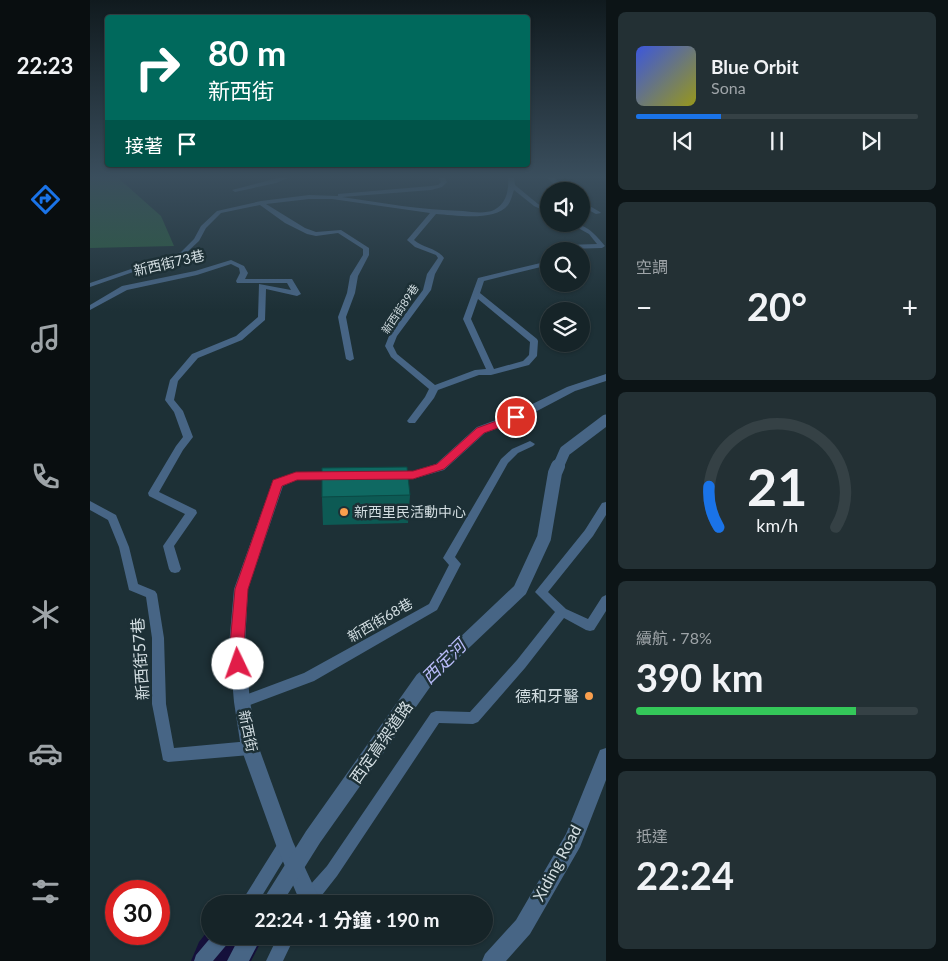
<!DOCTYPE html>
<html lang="zh-TW">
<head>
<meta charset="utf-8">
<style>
  body { margin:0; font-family:Lato,"Noto Sans TC",sans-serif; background:#233034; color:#f1f3f6; height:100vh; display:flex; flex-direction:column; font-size:19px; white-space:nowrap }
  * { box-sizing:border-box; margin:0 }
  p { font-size:16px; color:#9ea4a8 }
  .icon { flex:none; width:28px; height:28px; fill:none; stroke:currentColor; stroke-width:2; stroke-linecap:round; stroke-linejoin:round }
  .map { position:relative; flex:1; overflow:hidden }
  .details { display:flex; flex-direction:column; gap:12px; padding:12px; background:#0c1416; width:342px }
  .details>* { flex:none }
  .top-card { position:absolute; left:15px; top:15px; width:425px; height:152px; border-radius:5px; box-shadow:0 1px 4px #0004,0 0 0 1px #354145; background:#00695c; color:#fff; overflow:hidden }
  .tools { position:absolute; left:450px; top:182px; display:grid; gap:10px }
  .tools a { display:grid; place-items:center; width:50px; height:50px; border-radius:50%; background:#162428; box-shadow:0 1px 4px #0004,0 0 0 1px #354145; font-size:25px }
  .speed { position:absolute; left:15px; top:880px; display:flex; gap:10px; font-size:25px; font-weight:700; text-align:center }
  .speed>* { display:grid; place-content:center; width:65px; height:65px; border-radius:50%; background:#162428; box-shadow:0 1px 4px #0004,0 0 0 1px #354145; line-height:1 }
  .speed .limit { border:8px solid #d22; background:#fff; color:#111 }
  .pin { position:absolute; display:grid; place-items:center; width:42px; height:42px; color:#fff; margin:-21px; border:2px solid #fff; border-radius:50%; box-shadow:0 1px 5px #0007 }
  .me { position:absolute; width:55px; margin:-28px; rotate:357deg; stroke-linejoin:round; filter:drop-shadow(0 0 4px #0008) }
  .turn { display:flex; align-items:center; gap:18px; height:105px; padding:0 20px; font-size:22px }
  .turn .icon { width:65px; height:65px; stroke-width:2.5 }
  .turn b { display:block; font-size:35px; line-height:42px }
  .then { display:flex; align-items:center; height:48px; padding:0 20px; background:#0003; gap:10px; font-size:19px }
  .big { font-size:38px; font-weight:700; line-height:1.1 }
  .details .card { flex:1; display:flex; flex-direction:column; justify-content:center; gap:8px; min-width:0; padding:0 18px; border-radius:8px; background:#233034 }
  .details .dial { align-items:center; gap:0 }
  .dial svg { height:130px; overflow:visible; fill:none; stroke:#354145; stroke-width:7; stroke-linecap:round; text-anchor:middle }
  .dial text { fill:#f1f3f6; stroke:none }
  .song { display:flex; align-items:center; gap:15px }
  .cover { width:60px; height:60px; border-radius:8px; background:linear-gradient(135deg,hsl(230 70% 55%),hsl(60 70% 35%)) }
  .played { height:5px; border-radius:2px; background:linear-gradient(90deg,#1a73e8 30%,#354145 30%) }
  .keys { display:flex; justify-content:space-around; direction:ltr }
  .heat { display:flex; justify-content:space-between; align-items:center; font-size:28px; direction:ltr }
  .charge { height:8px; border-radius:4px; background:linear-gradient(90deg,#34c759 78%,#354145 0) }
  .trip { position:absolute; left:111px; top:895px; width:292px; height:50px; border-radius:25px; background:#162428; box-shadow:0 1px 4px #0004,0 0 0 1px #354145; font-weight:700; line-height:50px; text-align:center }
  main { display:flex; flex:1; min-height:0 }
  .dock { display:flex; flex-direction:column; width:90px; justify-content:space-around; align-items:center; background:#090e10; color:#9ea4a8 }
  .dock .icon { width:35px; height:35px }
  .dock .active { color:#1a73e8 }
  .dock b { font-size:22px; color:#f1f3f6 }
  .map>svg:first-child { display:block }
</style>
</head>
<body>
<main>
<nav class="dock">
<b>22:23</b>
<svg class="icon active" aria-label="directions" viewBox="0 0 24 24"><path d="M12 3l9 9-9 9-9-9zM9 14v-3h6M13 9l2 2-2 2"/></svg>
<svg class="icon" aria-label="music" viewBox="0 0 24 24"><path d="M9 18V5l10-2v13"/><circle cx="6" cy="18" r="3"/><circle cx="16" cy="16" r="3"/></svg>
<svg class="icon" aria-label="phone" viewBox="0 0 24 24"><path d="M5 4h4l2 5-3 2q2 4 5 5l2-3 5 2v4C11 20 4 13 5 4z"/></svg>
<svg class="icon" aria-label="climate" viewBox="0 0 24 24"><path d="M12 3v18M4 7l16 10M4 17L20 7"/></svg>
<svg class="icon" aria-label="car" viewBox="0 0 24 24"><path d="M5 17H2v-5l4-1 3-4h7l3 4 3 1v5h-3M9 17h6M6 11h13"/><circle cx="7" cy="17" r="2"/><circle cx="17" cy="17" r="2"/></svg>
<svg class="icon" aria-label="filters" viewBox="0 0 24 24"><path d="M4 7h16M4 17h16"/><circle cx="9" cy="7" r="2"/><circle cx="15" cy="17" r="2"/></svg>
</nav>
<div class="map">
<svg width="516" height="961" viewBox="0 0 516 961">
  <rect width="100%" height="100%" fill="#1d3036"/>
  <path fill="#2a5c3e" d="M0,177H27L71,216L84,246L0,248Z"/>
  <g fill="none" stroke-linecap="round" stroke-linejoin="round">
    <path fill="#15103b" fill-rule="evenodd" d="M120,928V936H174L161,961H101L109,942Z"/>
    <path fill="#476585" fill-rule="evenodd" d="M192,177H200L186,183L145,192L142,190Z
      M348,177H354L357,182L352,187L341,190L252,197C292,203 332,210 373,211C383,212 395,214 404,210C417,203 419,189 418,177H424L425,185L448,204L459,209V213L444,206L424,190C422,195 421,201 418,205C405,222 365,215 346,214L324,240C333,248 347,248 354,258L345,274L341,290L307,336L303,346L307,354L345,385L385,370L396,369L373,319L388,278L459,261V265L394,281L390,293L447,339L448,341L447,356L439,365L401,375H389L348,390L344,398L325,423H319L317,421L335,397L339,389L301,357L295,346L299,336L333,290L337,274L348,258L346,255L325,247L317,240L340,213L242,199H219L176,204L215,228L226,232L251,230L279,248V255L268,276L265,293L256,317L264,359L260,361L256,359L248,317L257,293L260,276L273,255V249L248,233L226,236L217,234L195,223L170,205L131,213L116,228L109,241L95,254L0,287V283L91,252L104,239L111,226L127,211L171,201L219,195L248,196V194L341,186L348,185L351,182ZM388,299L440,342L439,355L433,361L404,369L381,319Z
      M457,177H463L477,191H471Z
      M491,201L510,212L511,213L506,214L491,206Z
      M481,224C496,223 506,235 515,246L512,248L477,249L475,251H468L475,245L507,244L499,234Z
      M141,260L154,266L158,273L155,279H202L211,294L207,296L176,289L175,320L152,340L108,358L88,381L84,400L93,411L103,437L93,450L69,492L106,510L107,513L84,546L91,569L89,572L85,573L81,572L79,569L73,546L95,514L59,496L58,493L86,446L93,437L84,412L75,400L80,380L102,354L146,336L168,317L169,284L201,290L197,283H147L146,281L150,273L149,268L141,264L107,275L37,290L0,310V305L32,286L105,271Z
      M440,441L445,444L443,446L428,453L418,463L365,557L371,564L347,610L224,681L152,708L147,706L145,702L147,698L214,673L339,604L359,565L353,558L411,459L422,449Z
      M0,501L26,515L39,547L48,584L65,591L67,594L74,638L76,704L84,748L160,741L165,743L167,748L165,753L160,755L78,762L73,760L62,704V638L56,597L39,590L29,547L18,520L0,510Z
      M516,502V515L503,536L458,592L476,609L498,619L512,597L516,595V611L504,630L500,631L496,630L474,618L435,668L388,722L383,724L349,723L247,876L225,904H210L209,901L211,895L237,866L341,713L346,711L380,712L427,660L465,612L445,592L495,530L512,503Z
      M195,837L200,840L203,845L200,850L167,904H150L190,840Z
      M122,936H141L139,942L123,961H104L106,955Z
      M188,936H205L193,961H176Z"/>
    <path fill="#476585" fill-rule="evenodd" d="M516,374V381L485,391L430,420L395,433L354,470L323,479H302L296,475L302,471H323L346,464L387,427L422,414L477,387Z
      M206,472H250L256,476L250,480H207L193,486L158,589L155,645L160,702L169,748L203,842L229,898L227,904H211L186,845L151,748L144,702L139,645L144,589L182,483L184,480Z"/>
    <path fill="#476585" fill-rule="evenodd" d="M516,748V780L490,847L440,934L416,961H392L395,954L426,920L476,834L510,750Z
      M150,936H172L159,961H137Z"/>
    <path stroke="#476585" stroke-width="11" d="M468,467L475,451L516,420"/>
    <path stroke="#476585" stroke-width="14" d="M334,681L430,590L454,538L465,473L468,466"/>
    <path stroke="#476585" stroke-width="18" d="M181,904L223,837L334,680"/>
  </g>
  <path fill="#0d5a54" d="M320,495L318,523L233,525L232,497Z"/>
  <path fill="#0f6962" stroke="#0a4a45" d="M317,467L320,495L232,497V468Z"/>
  <linearGradient id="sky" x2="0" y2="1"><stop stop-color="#101a1e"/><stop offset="0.57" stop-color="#3a4e5d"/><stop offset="1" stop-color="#3a4e5d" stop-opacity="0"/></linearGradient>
  <rect width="516" height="311" fill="url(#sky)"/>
  <path fill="#e11d48" stroke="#92132f" d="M426,414L430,415L431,417L430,420L394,433L354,469L323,479L207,480L192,486L158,589L154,645L156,664L153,668L148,670L143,668L140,645L145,589L183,480L206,472L323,471L347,464L387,428Z"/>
  <g fill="#f99f4d" stroke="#1d3036" stroke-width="2">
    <circle cx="254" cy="512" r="5"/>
    <circle cx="499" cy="696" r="5"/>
  </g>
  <g text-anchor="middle" stroke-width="5" stroke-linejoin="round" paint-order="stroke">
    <g font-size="11" fill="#d3dee2" stroke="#1d3036">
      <text transform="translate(310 309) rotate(-56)" y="4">新西街89巷</text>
    </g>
    <g font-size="14" fill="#d3dee2" stroke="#1d3036">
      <text transform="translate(79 263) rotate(-13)" y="5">新西街73巷</text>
      <text transform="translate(290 620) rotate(-30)" y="5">新西街68巷</text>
      <text transform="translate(158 731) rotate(78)" y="5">新西街</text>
    </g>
    <g font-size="14" fill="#d3dee2" stroke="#1d3036" text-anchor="start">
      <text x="264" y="517">新西里民活動中心</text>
    </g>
    <g font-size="16" fill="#d3dee2" stroke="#1d3036">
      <text transform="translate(50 659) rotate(-94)" y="6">新西街57巷</text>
      <text transform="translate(291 742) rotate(-55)" y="6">西定高架道路</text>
      <text transform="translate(467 863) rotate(-62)" y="6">Xiding Road</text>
    </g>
    <g font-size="16" fill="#d3dee2" stroke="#1d3036" text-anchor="end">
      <text x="489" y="702">德和牙醫</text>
    </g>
    <g font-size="18" font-style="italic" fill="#b7baf7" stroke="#1d3036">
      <text transform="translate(354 662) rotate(-45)" y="6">西定河</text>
    </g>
  </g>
</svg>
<div class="tools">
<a><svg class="icon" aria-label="sound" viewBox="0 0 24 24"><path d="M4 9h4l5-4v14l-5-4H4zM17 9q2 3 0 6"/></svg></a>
<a><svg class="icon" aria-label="search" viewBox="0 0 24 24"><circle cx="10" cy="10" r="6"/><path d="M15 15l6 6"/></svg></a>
<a><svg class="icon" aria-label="layers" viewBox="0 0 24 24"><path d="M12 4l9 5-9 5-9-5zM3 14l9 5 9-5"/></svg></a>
</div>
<div class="speed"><div class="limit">30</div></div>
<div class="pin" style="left:426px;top:417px;background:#d93025"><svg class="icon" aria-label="arrive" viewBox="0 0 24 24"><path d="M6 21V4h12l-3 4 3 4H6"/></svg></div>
<svg class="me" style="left:148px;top:664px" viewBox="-20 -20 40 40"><circle r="19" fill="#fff"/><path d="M0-13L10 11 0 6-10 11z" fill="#e11d48"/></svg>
<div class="trip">22:24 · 1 分鐘 · 190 m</div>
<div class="top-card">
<div class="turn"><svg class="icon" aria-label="right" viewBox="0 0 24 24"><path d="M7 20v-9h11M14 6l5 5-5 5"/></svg><div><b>80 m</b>新西街</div></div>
<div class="then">接著<svg class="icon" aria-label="arrive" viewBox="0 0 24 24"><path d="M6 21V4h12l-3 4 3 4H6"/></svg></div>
</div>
</div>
<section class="details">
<div class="card">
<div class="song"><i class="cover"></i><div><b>Blue Orbit</b><p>Sona</p></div></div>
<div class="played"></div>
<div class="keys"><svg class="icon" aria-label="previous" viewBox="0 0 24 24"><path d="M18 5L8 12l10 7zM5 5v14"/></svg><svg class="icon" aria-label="pause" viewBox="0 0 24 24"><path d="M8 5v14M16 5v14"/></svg><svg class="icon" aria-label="next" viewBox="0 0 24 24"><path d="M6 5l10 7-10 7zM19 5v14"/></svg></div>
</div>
<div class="card"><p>空調</p>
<div class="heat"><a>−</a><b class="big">20°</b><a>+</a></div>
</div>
<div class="card dial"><svg viewBox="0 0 100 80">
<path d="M14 69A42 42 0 1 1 86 69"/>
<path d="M14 69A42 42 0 0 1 8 44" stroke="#1a73e8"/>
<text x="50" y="56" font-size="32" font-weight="700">21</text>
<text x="50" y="72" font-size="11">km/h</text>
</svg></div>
<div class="card"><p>續航 · 78%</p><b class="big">390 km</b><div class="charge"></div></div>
<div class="card"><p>抵達</p><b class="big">22:24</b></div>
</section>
</main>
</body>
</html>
